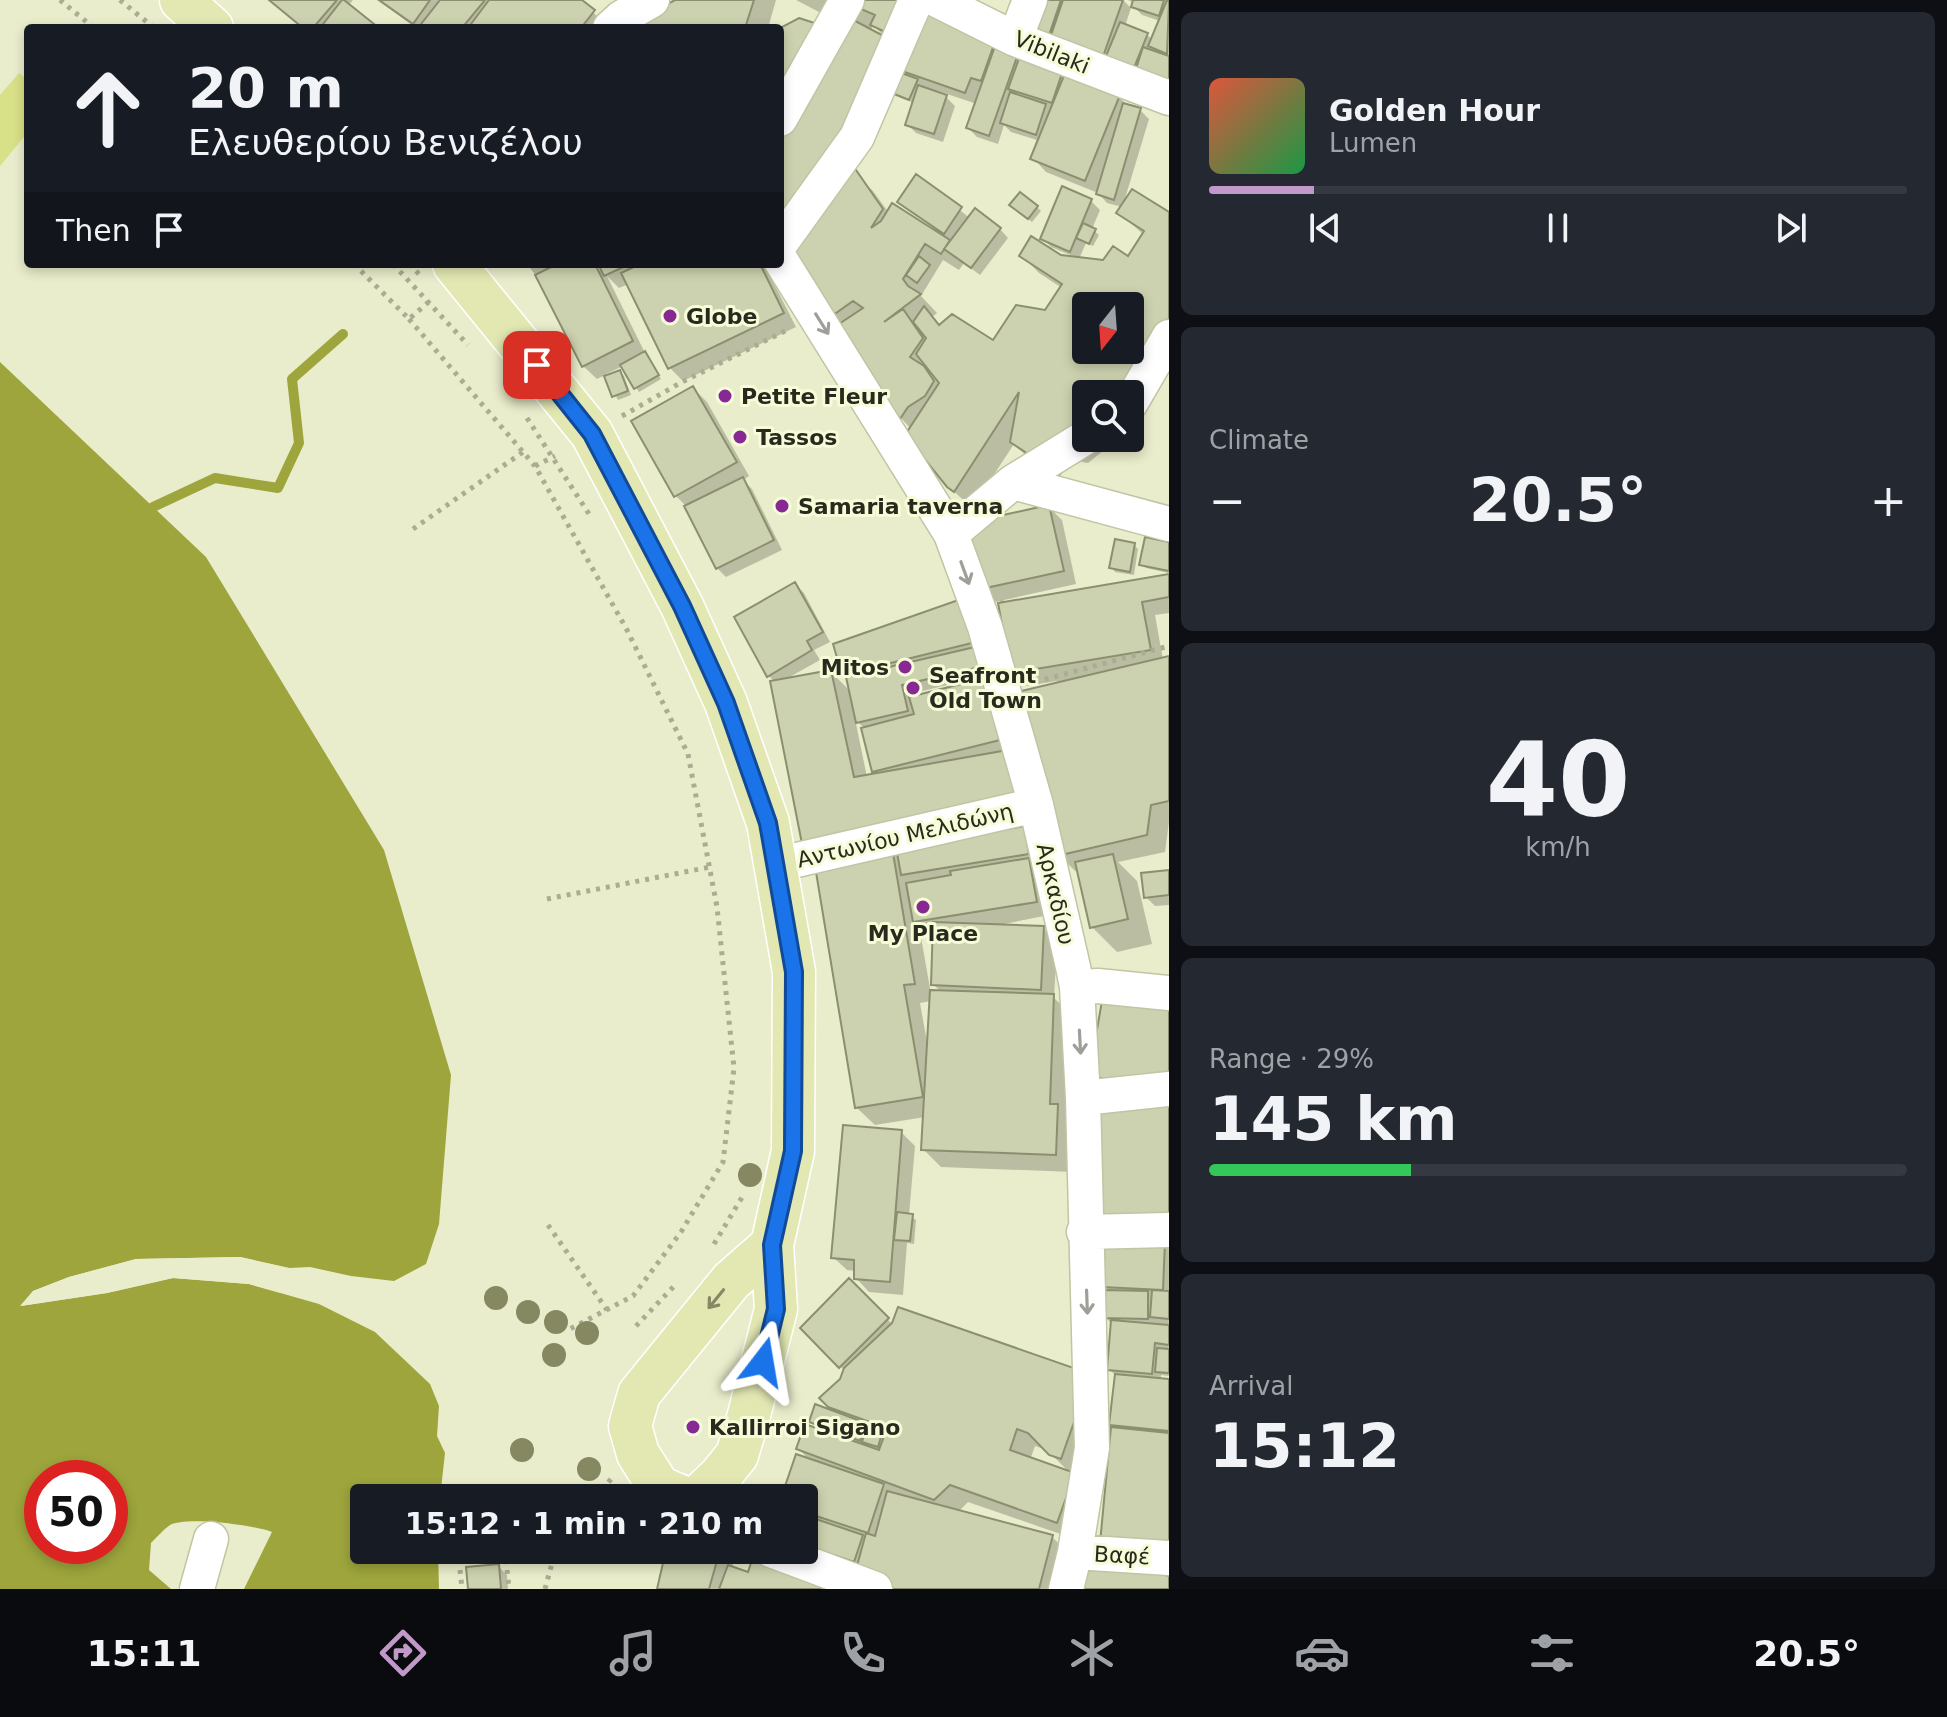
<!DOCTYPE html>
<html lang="en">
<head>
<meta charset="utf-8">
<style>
  body { margin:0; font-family:"DejaVu Sans",sans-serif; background:#242831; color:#f1f3f6; height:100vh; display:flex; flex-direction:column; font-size:30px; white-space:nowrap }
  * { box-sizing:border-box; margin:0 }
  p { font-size:26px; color:#9ea1a6 }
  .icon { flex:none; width:44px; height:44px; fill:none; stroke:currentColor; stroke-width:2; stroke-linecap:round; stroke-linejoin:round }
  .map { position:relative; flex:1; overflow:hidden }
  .side { display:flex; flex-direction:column; gap:12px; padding:12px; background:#0d0f14; width:778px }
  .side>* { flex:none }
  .banner { position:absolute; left:24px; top:24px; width:760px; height:244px; border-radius:8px; box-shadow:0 4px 12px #0003; background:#171b24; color:#f1f3f6; overflow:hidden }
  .needle { width:52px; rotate:197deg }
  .buttons { position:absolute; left:1072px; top:292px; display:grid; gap:16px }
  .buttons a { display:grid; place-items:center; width:72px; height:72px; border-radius:8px; background:#171b24; box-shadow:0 4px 12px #0003; font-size:40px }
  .speed { position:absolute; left:24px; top:1460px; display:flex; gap:16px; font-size:40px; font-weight:700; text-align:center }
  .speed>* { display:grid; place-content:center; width:104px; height:104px; border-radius:50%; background:#171b24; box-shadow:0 4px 12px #0003; line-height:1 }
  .speed .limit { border:12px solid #d22; background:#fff; color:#111 }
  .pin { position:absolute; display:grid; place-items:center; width:68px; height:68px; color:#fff; margin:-34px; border-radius:16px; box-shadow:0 4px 12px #0006 }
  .me { position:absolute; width:88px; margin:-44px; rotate:14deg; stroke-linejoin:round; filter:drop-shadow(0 0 6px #0008) }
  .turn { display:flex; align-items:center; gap:28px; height:168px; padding:0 32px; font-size:36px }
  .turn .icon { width:104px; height:104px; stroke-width:2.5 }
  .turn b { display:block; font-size:56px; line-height:68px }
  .then { display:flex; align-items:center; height:76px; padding:0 32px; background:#0003; gap:16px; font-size:30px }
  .big { font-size:60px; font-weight:600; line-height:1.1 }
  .side .card { flex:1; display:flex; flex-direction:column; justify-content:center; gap:12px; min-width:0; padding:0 28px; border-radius:12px; background:#242831 }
  .side .dial { align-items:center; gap:0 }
  .dial b { font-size:104px; line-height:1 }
  .song { display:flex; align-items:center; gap:24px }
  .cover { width:96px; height:96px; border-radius:12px; background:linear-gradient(135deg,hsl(10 70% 55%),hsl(140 70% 35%)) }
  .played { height:8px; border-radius:4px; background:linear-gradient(90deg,#c298c9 15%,#363941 15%) }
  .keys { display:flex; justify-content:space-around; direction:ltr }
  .heat { display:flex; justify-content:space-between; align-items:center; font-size:44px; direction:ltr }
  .charge { height:12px; border-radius:6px; background:linear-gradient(90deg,#34c759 29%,#363941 0) }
  .trip { position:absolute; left:350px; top:1484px; width:468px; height:80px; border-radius:8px; background:#171b24; box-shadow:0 4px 12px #0003; font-weight:600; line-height:80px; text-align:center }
  .menu { display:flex; height:128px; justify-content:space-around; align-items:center; background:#090b0e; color:#9ea1a6 }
  .menu .icon { width:56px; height:56px }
  .menu .current { color:#c298c9 }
  .menu b { font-size:36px; color:#f1f3f6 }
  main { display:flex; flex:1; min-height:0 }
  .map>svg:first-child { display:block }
</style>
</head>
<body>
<main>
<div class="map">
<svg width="1169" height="1589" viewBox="0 0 1169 1589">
  <rect width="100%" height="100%" fill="#e9edcb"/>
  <path fill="#d8e188" d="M19,73L28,80V132L0,166V95Z"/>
  <path fill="#9da53c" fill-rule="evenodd" d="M0,362L206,557L384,850L451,1075L439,1224L426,1264L394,1281L351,1276L310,1267L289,1268L240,1257L136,1259L69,1277L33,1291L21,1306L107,1293L173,1278L249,1284L319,1304L375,1332L430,1384L439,1406L437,1436L445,1453L440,1498H364V1550H438L439,1589H244L272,1532C254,1525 186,1516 170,1525C163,1530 157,1537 151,1543L149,1570L171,1589H0ZM42,1478H110V1546H42Z"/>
  <path fill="#e9edcb" d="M240,1257L289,1268L284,1271L240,1261L136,1263L70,1281L36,1294L30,1300L106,1289L173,1274L250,1280L280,1289L281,1293L249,1284L173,1278L107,1293L20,1306L33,1291L69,1277L136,1259Z"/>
  <path fill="#0003" fill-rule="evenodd" d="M270,0H353L348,6L376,28H304Z
    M377,0H579L607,25L605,28H416Z
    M679,0H776L768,28H639Z
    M796,0H927L1119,97L1128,106L1140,110L1149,119L1124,202L1169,215V363L1130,422V394H1086V438H1119L1088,463L1071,460L1059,478L1031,460L1014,444L972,508L948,486L911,429L901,418L831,316L780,30L842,24ZM873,25L886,38L870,31ZM901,69L911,79L898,74ZM941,92L977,104L968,128L977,137L998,144L1004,125L1011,132L1040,141L1033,158L1046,172L1098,193L1107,203L1122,207L1119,213L1144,235L1128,258L1104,262L1079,259L1086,243L1093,246L1099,235L1092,229L1100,210L1091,201L1042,238L1051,247L1075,257L1021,255L1039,273L1062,288L1046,312L993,343L941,326L932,317L937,313L921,296L943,260L959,270L964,263L980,275L1008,238L1000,229L970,218L916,177L900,201L936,229L934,232L889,213L873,191L849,168L893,95L914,103L907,124L916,133L943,142L955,106ZM1086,306H1130V350H1086Z
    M1029,0H1123L1131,8L1125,26L1147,35L1153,40L1160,21L1142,15L1133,6L1134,3L1128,0H1169V101L1027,43Z
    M1037,207L1041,211L1032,222L1016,208Z
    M527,264H583L586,267L593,264L606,276L601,264H764L796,327L683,381L670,368L629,284L619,288L607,276L645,353L661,379L639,392L623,366L606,374L607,377L620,372L624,376L631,395L618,400L605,375L597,379L583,366L540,281Z
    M693,388L707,402L749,476L743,480L752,489L782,550L726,577L717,568L687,507L676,496L634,422Z
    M1049,507L1062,520L1076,584L1004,600V604L1169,576V613L1155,615L1163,660L1169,658V822L1165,852L1118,862L1137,881L1152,944L1117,952L1092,927L1078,870L1075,871L1057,853V681L1026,686L1013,672L1000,601L996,602L982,588Z
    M1169,544V573L1146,568L1142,564Z
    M1134,545L1138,549L1134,575L1115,572L1112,568Z
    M795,584L804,593L830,642L814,650L820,660L786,679L831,672L851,692L848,678L843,674L963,601L988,675L981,677L998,694L1049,915L994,926L1043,928L1057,942L1054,998L1071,1014L1073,1172L941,1167L923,1149L925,1117L875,1125L857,1108L817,868L775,682L768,675ZM968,680L969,684L911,699L910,694ZM855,719L863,727L874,771L878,775L867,777ZM919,926L928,935L935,934L933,984L941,992L931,994ZM931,1001L929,1042H927L920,1003Z
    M1169,872V905L1155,906L1146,897Z
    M1105,997L1164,1243L1169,1249V1376L1161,1375V1380L1169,1381V1565L1117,1430L1111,1425L1116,1376L1109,1369L1113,1325L1105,1317L1110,1292L1104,1287L1091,1076Z
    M901,1132L915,1146L909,1215L916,1220L914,1244L907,1243L903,1295L869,1292L856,1278V1271L847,1270L833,1257Z
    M849,1281L894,1326L1090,1376L1108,1394L1079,1475L1075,1539L968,1502L958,1512L1052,1537L1070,1554L1061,1589H860L804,1549V1498H783L811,1462L799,1449L821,1431L811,1422L839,1415L822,1398L842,1380L845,1371L802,1328ZM1035,1446L1047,1450L1070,1473L1030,1460Z
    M669,1550H731L736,1554L732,1568L749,1574L834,1589H659Z
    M498,1566L507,1575L508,1589H470Z"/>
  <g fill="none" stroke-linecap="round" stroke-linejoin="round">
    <path stroke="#9da53c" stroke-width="10" d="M153,507L215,478L278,488L299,443L292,379L343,334"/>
  </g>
  <path fill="#ccd1af" stroke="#8b8f6f" stroke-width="2" fill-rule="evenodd" d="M269,0H337L313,28H303Z
    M342,0H344L379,28H320Z
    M379,0H430L413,24Z
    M440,0H485L462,28H418Z
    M489,0H582L595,10L581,28H468Z
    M675,0H754L745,28H637L634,22Z
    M857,0H907L892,35L870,25L875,15L854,6Z
    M1027,0H1061L1046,44L1016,34Z
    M1063,0H1123L1100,65L1047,47Z
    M1133,0H1164L1159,16L1131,7Z
    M1167,0L1169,1L1167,54L1148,46Z
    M921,8L997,36L981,81L971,78L965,93L899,70Z
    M844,15L895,42L780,231V131Z
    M799,18L824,26L780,119V28Z
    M1120,22L1148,33L1129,80L1101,68Z
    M995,46L1018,54L989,136L966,128Z
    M1143,47L1169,56V97L1131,84Z
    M1021,53L1064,67L1052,103L1008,89Z
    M896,71L918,79L909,100L887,91Z
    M1065,73L1120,95L1085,181L1030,159Z
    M918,85L947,95L934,134L905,125Z
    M1010,92L1046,104L1036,135L1000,123Z
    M1123,103L1141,108L1114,200L1096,194Z
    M846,164L856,170L883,209L871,228L881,221L892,203L950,240L941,254L925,244L903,279L908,286L921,294L884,322L903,309L923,338L910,357L924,366L934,381L925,396L908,407L900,419L836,326L863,308L853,301L829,318L788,256Z
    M916,174L962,207L944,234L897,202Z
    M1062,186L1092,199L1070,252L1040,239Z
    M1132,189L1169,212V318L1120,394H1086V433L1040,462L1010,442L1019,392L954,492L947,487L905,435L939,383L916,354L926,338L913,322L924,306L939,325L952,314L993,340L1016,305L1045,310L1062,284L1019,256L1031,236L1061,255L1103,260L1113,246L1128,256L1144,231L1116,213ZM1086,306H1130V350H1086Z
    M1020,192L1038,206L1028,219L1009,205Z
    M975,208L1001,228L971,268L944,249Z
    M1083,223L1096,229L1089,244L1076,238Z
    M919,256L930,265L917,283L906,275Z
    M557,264H581L583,266L595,264L633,341L582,367L535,275Z
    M598,264H630L604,276Z
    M640,264H760L784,313L668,369L621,273Z
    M645,351L659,375L634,389L620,365Z
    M620,370L628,391L612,397L604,376Z
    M693,386L737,462L674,497L631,421Z
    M743,477L774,540L716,569L684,506Z
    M1049,505L1064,571L981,589L966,523Z
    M1145,537L1169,542V571L1139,565Z
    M1115,539L1135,543L1130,572L1109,568Z
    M1169,574V597L1142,602L1151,650L1011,673L998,603Z
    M795,582L823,632L807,641L812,650L767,677L734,617Z
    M964,598L976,642L842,675L833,644Z
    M975,647L980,667L902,685L908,711L856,723L846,677Z
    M1169,656V801L1151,805L1147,835L1061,855L1017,692Z
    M831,670L854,777L1008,750L1020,815L804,854L770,681Z
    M985,678L1000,740L872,772L861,728L914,714L909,697Z
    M1025,826L1029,854L901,875L896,847Z
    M893,853L915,984L904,985L923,1097L855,1108L815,866Z
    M1113,854L1128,919L1090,928L1075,862Z
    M1029,858L1037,902L913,922L906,883L951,875L950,871Z
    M1169,870V895L1144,898L1141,873Z
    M933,922L1044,926L1041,990L931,985Z
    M930,990L1054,994L1050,1104H1058L1056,1155L921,1150Z
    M1103,995L1169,1007V1091L1089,1076Z
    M1090,1100H1169V1223H1093Z
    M843,1125L902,1130L890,1282L854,1279V1260L831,1258Z
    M897,1212L913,1214L910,1241L894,1240Z
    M1104,1240L1165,1241L1163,1290L1102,1287Z
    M849,1278L889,1318L839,1368L800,1328Z
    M1104,1290L1148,1291V1319L1103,1318Z
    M1152,1290L1169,1291V1319L1150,1317Z
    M898,1307L1091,1374L1061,1459L1049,1455L1028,1433L1017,1429L1010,1450L1075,1473L1057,1523L950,1485L934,1500L796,1449L805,1424L879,1450L887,1428L828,1407L819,1398L840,1379L844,1368L892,1323Z
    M1111,1320L1169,1325V1345L1155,1343L1152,1374L1107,1370Z
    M1157,1348L1169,1349V1373L1155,1372Z
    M1115,1374L1169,1379V1431L1109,1425Z
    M815,1404L866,1423L860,1441L809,1422Z
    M867,1425L883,1430L878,1447L862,1442Z
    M1111,1427L1169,1433V1550L1100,1543Z
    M796,1454L884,1484L868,1533L804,1512V1498H781Z
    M887,1491L1053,1535L1039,1589H871L852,1584L866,1533L875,1536Z
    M804,1515L863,1535L854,1562L804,1545Z
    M666,1550H720L709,1589H657Z
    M1087,1553L1169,1576V1589H1077Z
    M753,1557L840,1589H719L728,1565L748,1572Z
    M499,1564L501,1589H468L466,1567Z"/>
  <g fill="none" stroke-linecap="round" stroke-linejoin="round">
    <defs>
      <path id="minor" d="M937,0L1015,39L1169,98
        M610,28L621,18L652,0
        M1015,39L1030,0
        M780,119L847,0
        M780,244L857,137L916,0
        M780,259L951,534L985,627L1036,805L1073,967L1077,987L1083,1098L1092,1448L1075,1552L1066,1589
        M1130,404L1169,337
        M1013,482L1169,524
        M951,534L1013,482L1086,437
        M775,865L1036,805
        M1077,987L1098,986L1169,993
        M1083,1098L1169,1089
        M1084,1232L1169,1230
        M771,1550L875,1589
        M1075,1552L1169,1558
        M197,1589L211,1539"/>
      <path id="major" d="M181,0L212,28
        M454,264L592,434L682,606L726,703L768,823L794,972L793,1151L772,1245L776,1309L749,1415L737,1455L720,1476L697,1498
        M685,1498L659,1487L638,1454L630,1426L639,1394L731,1281L772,1245"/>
    </defs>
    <use href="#minor" stroke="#c1c5a4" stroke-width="37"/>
    <use href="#major" stroke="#fff" stroke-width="45"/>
    <path stroke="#aaad92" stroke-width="5" stroke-dasharray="4 6" stroke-linecap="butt" d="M60,0L94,28
      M120,0L153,27
      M354,264L409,319L431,300
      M393,264L468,345
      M409,264L419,274
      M409,319L535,466L627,630L688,754L717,907L734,1068L723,1162L681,1232L633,1296L566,1331
      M622,416L682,382L787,330
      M527,418L589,514
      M535,466L555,456
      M413,529L523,452
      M1035,682L1169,646
      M547,899L710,867
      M548,1225L607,1310
      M714,1244L744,1194
      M636,1326L677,1283
      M441,1493L457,1498
      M596,1498L611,1479
      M458,1550L462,1589
      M505,1550L509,1589
      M545,1589L554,1556L558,1550"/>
    <use href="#minor" stroke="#fff" stroke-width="34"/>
    <use href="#major" stroke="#e3e8b3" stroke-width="42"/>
  </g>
  <g fill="#858860">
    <circle cx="750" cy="1175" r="12"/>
    <circle cx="496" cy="1298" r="12"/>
    <circle cx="528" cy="1312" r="12"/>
    <circle cx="556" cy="1322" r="12"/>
    <circle cx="587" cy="1333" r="12"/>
    <circle cx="554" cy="1355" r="12"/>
    <circle cx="522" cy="1450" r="12"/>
    <circle cx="589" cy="1469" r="12"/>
  </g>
  <defs><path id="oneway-shaft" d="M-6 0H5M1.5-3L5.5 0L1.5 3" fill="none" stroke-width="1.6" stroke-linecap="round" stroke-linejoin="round" transform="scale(2)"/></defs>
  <g stroke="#9f9f99">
    <use href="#oneway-shaft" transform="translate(822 324) rotate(58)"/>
    <use href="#oneway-shaft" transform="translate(965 573) rotate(70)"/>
    <use href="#oneway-shaft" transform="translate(1080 1042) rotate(87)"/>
    <use href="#oneway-shaft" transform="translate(1087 1302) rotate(88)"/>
  </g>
  <use stroke="#868968" href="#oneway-shaft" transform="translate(716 1299) rotate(129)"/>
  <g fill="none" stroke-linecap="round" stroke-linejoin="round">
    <defs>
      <path id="route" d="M537,365L592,434L682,606L726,703L768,823L794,972L793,1151L772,1245L776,1309L763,1362"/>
    </defs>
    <use href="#route" stroke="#114b97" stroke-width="20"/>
    <use href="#route" stroke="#1a73e8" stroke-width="14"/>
  </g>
  <g fill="#882993" stroke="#f6fbd8" stroke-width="3">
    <circle cx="670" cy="316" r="8"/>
    <circle cx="725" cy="396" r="8"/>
    <circle cx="740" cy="437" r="8"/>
    <circle cx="782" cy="506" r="8"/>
    <circle cx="905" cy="667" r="8"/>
    <circle cx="913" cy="688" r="8"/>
    <circle cx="923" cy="907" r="8"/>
    <circle cx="693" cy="1427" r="8"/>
  </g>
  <g text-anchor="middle" stroke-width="6" stroke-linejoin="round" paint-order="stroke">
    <g font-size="22" fill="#292a1d" stroke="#f6fbd8">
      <text transform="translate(1052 52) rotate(22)" y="8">Vibilaki</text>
      <text transform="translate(905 835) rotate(-13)" y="8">Αντωνίου Μελιδώνη</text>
      <text transform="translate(1056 894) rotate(77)" y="8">Αρκαδίου</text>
      <text transform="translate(1122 1555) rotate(3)" y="8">Βαφέ</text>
    </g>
    <g font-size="22" font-weight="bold" fill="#292a1d" stroke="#f6fbd8" text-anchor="start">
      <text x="686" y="324">Globe</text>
      <text x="741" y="404">Petite Fleur</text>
      <text x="756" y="445">Tassos</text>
      <text x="798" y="514">Samaria taverna</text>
      <text x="889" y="675" text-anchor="end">Mitos</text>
      <text x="929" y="683">Seafront<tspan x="929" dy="25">Old Town</tspan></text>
      <text x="923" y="941" text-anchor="middle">My Place</text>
      <text x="709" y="1435">Kallirroi Sigano</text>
    </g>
  </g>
</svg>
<div class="buttons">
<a><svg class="needle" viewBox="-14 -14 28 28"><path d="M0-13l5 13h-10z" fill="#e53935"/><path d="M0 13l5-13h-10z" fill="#9ea1a6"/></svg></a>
<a><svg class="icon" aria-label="search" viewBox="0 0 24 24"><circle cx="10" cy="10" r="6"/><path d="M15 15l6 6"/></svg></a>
</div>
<div class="speed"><div class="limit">50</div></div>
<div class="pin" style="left:537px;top:365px;background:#d93025"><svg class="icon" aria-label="arrive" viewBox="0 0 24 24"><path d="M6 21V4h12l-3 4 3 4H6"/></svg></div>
<svg class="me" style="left:763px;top:1362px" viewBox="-20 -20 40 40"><path d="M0-17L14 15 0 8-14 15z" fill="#1a73e8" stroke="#fff" stroke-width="4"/></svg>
<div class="trip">15:12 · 1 min · 210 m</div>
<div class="banner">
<div class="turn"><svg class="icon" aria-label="ahead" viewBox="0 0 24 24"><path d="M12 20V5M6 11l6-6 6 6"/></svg><div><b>20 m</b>Ελευθερίου Βενιζέλου</div></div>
<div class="then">Then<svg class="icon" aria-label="arrive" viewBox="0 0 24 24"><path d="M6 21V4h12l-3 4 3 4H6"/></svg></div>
</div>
</div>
<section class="side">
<div class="card">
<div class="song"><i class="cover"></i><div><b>Golden Hour</b><p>Lumen</p></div></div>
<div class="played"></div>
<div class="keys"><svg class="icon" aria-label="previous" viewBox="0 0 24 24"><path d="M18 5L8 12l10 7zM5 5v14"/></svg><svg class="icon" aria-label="pause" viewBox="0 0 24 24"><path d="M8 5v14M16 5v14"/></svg><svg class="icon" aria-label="next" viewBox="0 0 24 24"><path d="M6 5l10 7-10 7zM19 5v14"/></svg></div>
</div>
<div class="card"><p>Climate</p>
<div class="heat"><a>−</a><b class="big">20.5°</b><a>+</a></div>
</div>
<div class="card dial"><b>40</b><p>km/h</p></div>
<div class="card"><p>Range · 29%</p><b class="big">145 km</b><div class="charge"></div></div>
<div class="card"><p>Arrival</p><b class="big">15:12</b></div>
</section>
</main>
<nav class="menu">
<b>15:11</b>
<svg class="icon current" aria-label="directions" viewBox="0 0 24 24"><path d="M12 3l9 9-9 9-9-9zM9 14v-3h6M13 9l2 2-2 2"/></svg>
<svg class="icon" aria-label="music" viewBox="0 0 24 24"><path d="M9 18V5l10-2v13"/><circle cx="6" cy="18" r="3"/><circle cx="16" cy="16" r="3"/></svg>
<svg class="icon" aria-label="phone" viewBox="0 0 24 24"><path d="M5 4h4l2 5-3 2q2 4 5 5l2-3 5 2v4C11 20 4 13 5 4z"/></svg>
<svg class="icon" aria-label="climate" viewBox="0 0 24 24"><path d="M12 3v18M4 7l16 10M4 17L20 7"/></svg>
<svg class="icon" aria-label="car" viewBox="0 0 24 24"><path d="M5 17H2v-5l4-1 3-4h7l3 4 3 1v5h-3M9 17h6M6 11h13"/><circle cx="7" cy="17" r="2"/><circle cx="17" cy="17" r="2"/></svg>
<svg class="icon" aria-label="filters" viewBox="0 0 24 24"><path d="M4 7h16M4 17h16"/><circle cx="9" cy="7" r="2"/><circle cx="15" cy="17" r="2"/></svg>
<b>20.5°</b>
</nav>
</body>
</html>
